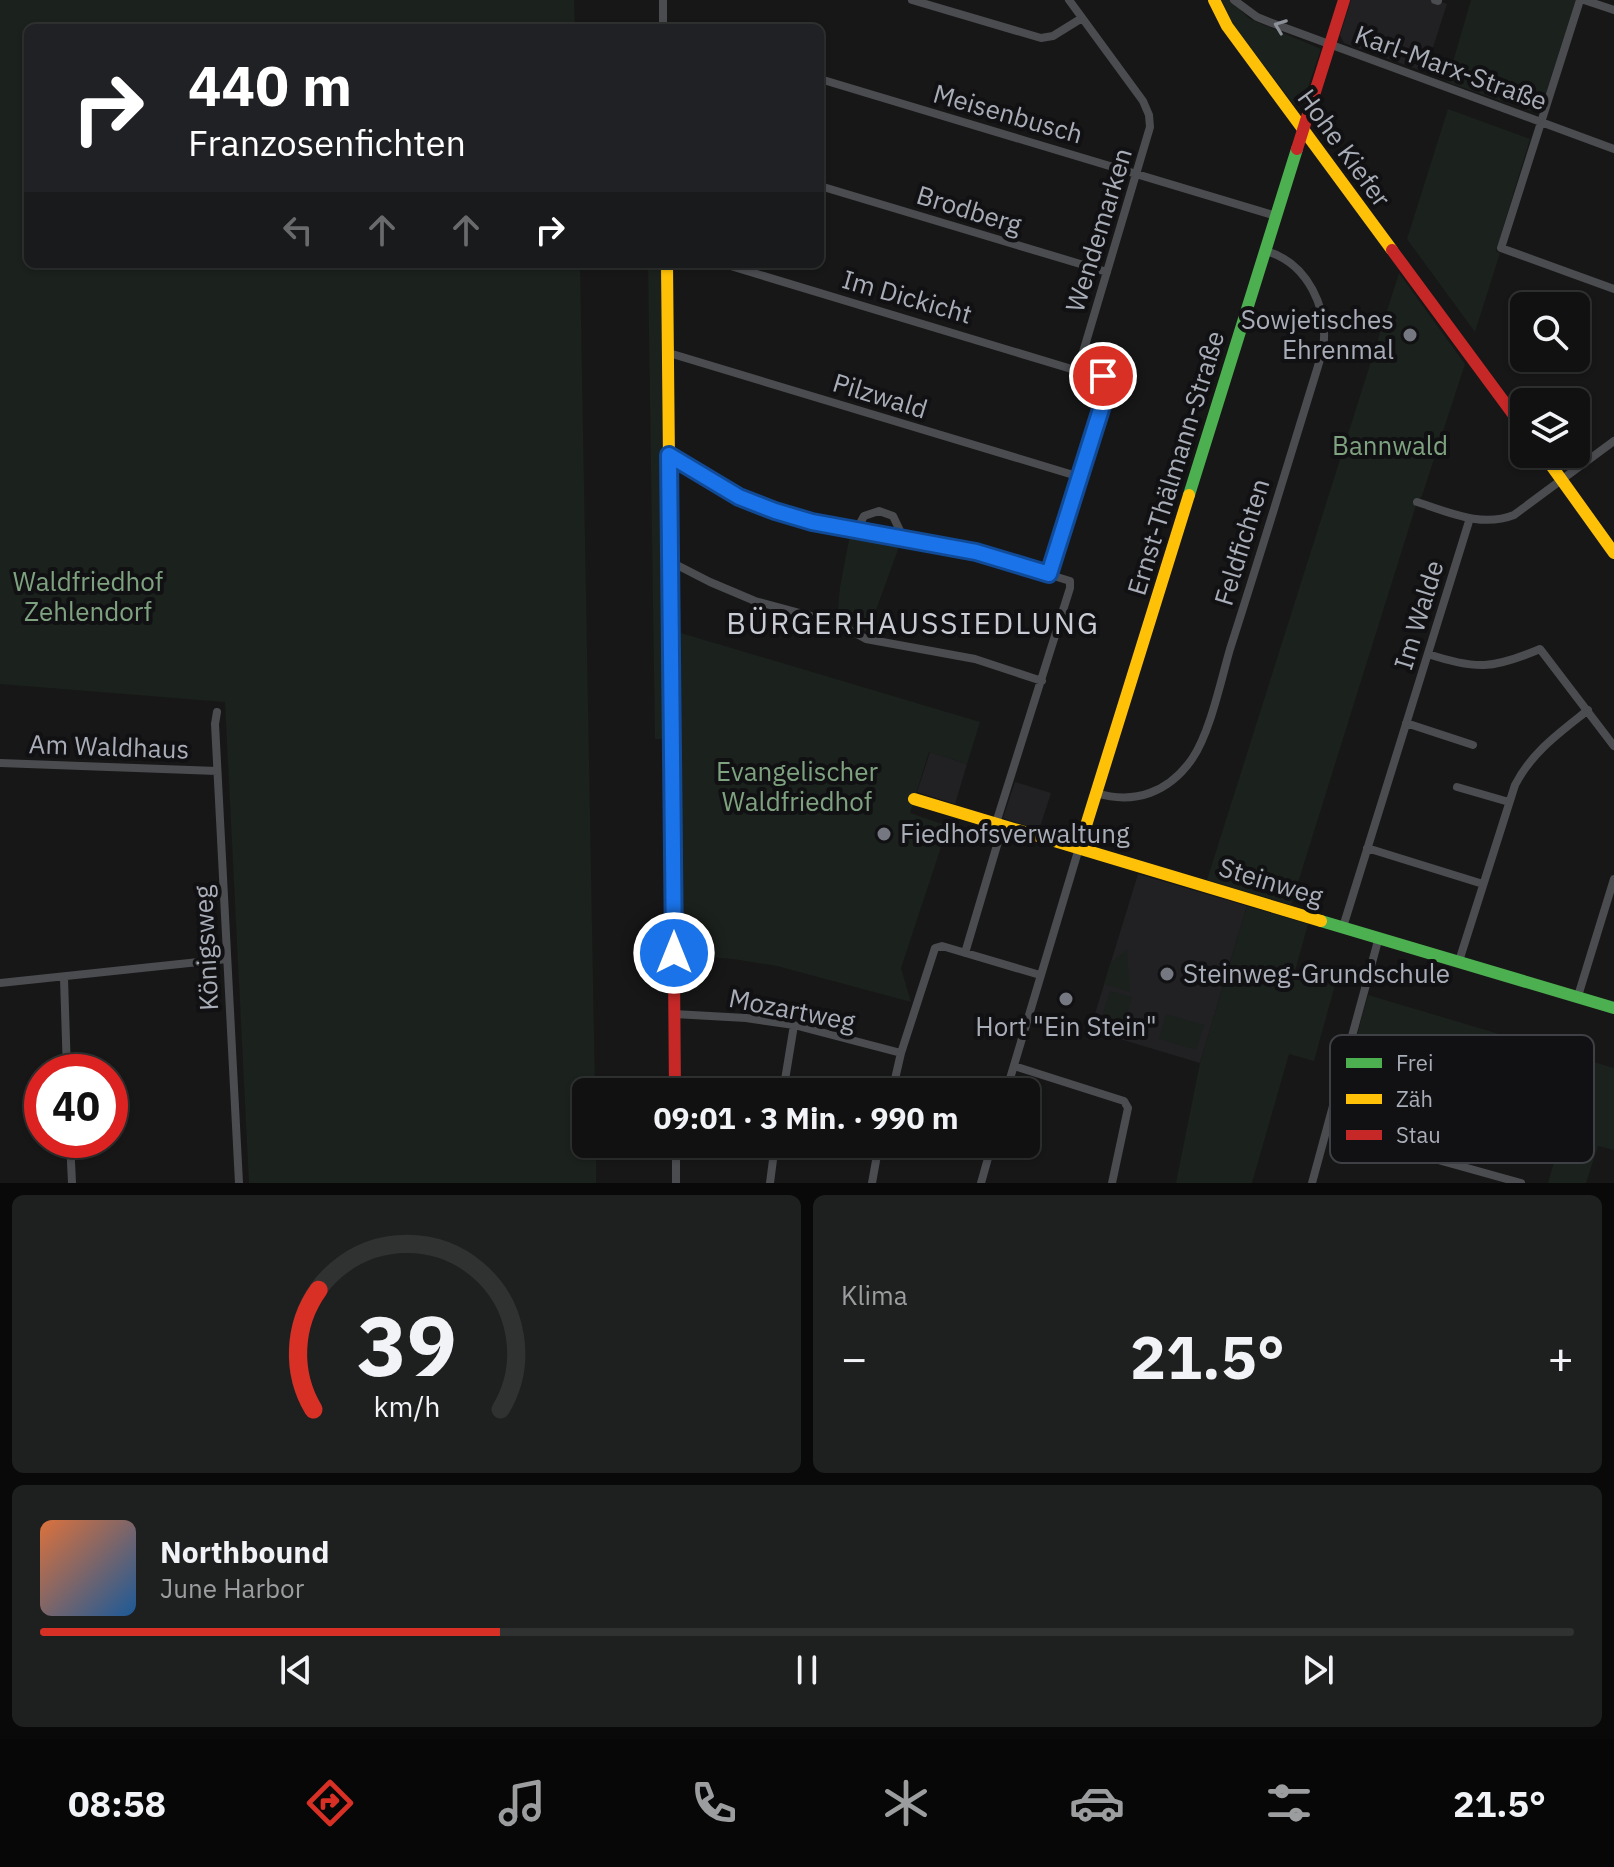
<!DOCTYPE html>
<html lang="de">
<head>
<meta charset="utf-8">
<style>
  body { margin:0; font-family:"IBM Plex Sans",sans-serif; background:#1e1f1f; color:#f1f3f6; height:100vh; display:flex; flex-direction:column; font-size:30px; white-space:nowrap }
  * { box-sizing:border-box; margin:0 }
  p { font-size:26px; color:#9c9d9f }
  .icon { flex:none; width:44px; height:44px; fill:none; stroke:currentColor; stroke-width:2; stroke-linecap:round; stroke-linejoin:round }
  .map { position:relative; height:1183px; overflow:hidden }
  .details { display:flex; flex-direction:column; gap:12px; padding:12px; background:#090909; flex:1 }
  .details>* { flex:none }
  .top-card { position:absolute; left:24px; top:24px; width:800px; height:244px; border-radius:12px; box-shadow:0 2px 6px #0004,0 0 0 2px #303131; background:#202124; color:#fff; overflow:hidden }
  .buttons { position:absolute; left:1510px; top:292px; display:grid; gap:16px }
  .buttons a { display:grid; place-items:center; width:80px; height:80px; border-radius:12px; background:#111; box-shadow:0 2px 6px #0004,0 0 0 2px #303131; font-size:40px }
  .speed { position:absolute; left:24px; top:1054px; display:flex; gap:16px; font-size:40px; font-weight:700; text-align:center }
  .speed>* { display:grid; place-content:center; width:104px; height:104px; border-radius:50%; background:#111; box-shadow:0 2px 6px #0004,0 0 0 2px #303131; line-height:1 }
  .speed .limit { border:12px solid #d22; background:#fff; color:#111 }
  .pin { position:absolute; display:grid; place-items:center; width:68px; height:68px; color:#fff; margin:-34px; border:4px solid #fff; border-radius:50%; box-shadow:0 2px 8px #0007 }
  .me { position:absolute; width:88px; margin:-44px; rotate:0deg; stroke-linejoin:round; filter:drop-shadow(0 0 6px #0008) }
  .turn { display:flex; align-items:center; gap:28px; height:168px; padding:0 32px; font-size:36px }
  .turn .icon { width:104px; height:104px; stroke-width:2.5 }
  .turn b { display:block; font-size:56px; line-height:68px }
  .lanes { display:flex; align-items:center; height:76px; padding:0 32px; background:#0003; justify-content:center; gap:40px; direction:ltr }
  .lanes .off { opacity:.35 }
  .big { font-size:60px; font-weight:800; line-height:1.1 }
  .details .widget { flex:1; display:flex; flex-direction:column; justify-content:center; gap:12px; min-width:0; padding:0 28px; border-radius:12px; background:#1e1f1f }
  .details .dial { align-items:center; gap:0 }
  .dial svg { height:208px; overflow:visible; fill:none; stroke:#303131; stroke-width:7; stroke-linecap:round; text-anchor:middle }
  .dial text { fill:#f1f3f6; stroke:none }
  .song { display:flex; align-items:center; gap:24px }
  .cover { width:96px; height:96px; border-radius:12px; background:linear-gradient(135deg,hsl(20 70% 55%),hsl(210 70% 35%)) }
  .played { height:8px; border-radius:4px; background:linear-gradient(90deg,#d93025 30%,#303131 30%) }
  .keys { display:flex; justify-content:space-around; direction:ltr }
  .heat { display:flex; justify-content:space-between; align-items:center; font-size:44px; direction:ltr }
  .details .tiles { flex:1; display:grid; gap:12px; grid-template-columns:1fr 1fr }
  .widget:last-child { grid-column:span 2 }
  .trip { position:absolute; left:572px; top:1078px; width:468px; height:80px; border-radius:12px; background:#111; box-shadow:0 2px 6px #0004,0 0 0 2px #303131; font-weight:800; line-height:80px; text-align:center }
  .tabs { display:flex; height:128px; justify-content:space-around; align-items:center; background:#070707; color:#9c9d9f }
  .tabs .icon { width:56px; height:56px }
  .tabs .selected { color:#d93025 }
  .tabs b { font-size:36px; color:#f1f3f6 }
  .map>svg:first-child { display:block }
</style>
</head>
<body>
<div class="map">
<svg width="1614" height="1183" viewBox="0 0 1614 1183">
  <rect width="100%" height="100%" fill="#171717"/>
  <path fill="#212124" d="M1351,0H1435L1447,4L1425,72L1344,43L1340,35Z
    M930,752L967,764L955,804L917,792Z
    M1015,782L1051,793L1039,830L1003,818Z
    M1138,874L1247,906L1200,1063L1090,1030Z"/>
  <path fill="#1b211c" d="M0,0H574L575,28H28V264H580L595,1092H586V1144H596V1183H249L225,702L0,684Z
    M1219,0H1230L1250,19L1321,49L1304,99L1301,98L1294,105L1232,23Z
    M1471,0H1576L1539,114L1447,82Z
    M1448,109L1530,139L1496,251L1500,253L1475,332L1407,239Z
    M648,264H667L673,739H655Z
    M1399,273L1465,364L1422,496L1417,502L1291,905L1207,880Z
    M850,535L900,544L868,632L837,620L840,587Z
    M681,633L980,722L967,764L929,752L910,813L948,826L901,968L911,1002L777,966L733,959L682,955Z
    M1247,906L1308,924L1295,971L1335,985L1314,1061L1289,1054L1252,1183H1176L1200,1063Z
    M1127,949L1130,992L1104,984L1110,964Z
    M1110,991L1132,997L1122,1029L1100,1023Z
    M1368,995L1614,1068V1150L1598,1146L1586,1183H1548L1562,1134L1347,1071Z
    M1166,1014L1204,1025L1196,1050L1159,1039Z"/>
  <g fill="none" stroke-linecap="round" stroke-linejoin="round">
    <path stroke="#4b4c50" stroke-width="8" d="M663,0V28
      M912,0L1041,38L1053,36L1082,18
      M1069,0L1143,101L1149,115L1150,127L1078,369
      M1234,0L1257,17L1272,23L1614,149
      M1435,0L1438,1
      M1580,0L1501,248L1614,289
      M1584,0L1614,10
      M820,79L1276,216
      M820,186L1107,272
      M724,264L1108,380L1049,574
      M669,353L1080,477
      M669,455L694,472L739,497L775,511L812,522L976,552L1070,581V588L996,823
      M1417,502C1449,512 1481,528 1514,515L1614,441
      M856,531L864,516L879,511L893,516L903,537
      M671,562L710,582L755,601L837,623L866,639L975,659L1042,681
      M1428,654C1476,670 1493,669 1540,649L1614,746
      M217,712L215,724L239,1183
      M1406,723L1473,745
      M0,763L217,771
      M1457,787L1509,802
      M1096,793C1135,805 1169,792 1192,759C1210,733 1221,680 1230,649C1262,550 1292,450 1323,350C1329,309 1308,263 1266,251
      M1367,848L1483,884
      M1343,927L1470,518
      M965,953L1003,825
      M1459,961L1515,785C1532,752 1559,733 1588,710
      M64,978L67,1072
      M0,983L227,959
      M1578,996L1614,879
      M674,1014L746,1018L794,1025L901,1053
      M1014,1066L1124,1101L1128,1108L1112,1183
      M783,1092L794,1025
      M892,1092L901,1053L935,948L942,946L1040,975
      M1006,1092L1079,848
      M1327,1129L1521,1183
      M70,1140L72,1183
      M676,1144V1183
      M770,1183L775,1144
      M872,1183L879,1144
      M981,1183L992,1144
      M1312,1183L1379,937"/>
    <path stroke="#4caf50" stroke-width="12" d="M1189,495L1297,149
      M1321,921L1614,1008"/>
    <path stroke="#ffc107" stroke-width="12" d="M1214,0L1227,26L1392,250
      M667,264L673,853
      M1543,454L1614,553
      M914,799L1321,921
      M1079,848L1189,495"/>
    <path stroke="#c62828" stroke-width="12" d="M1297,149L1344,0
      M1392,250L1524,429
      M673,853L675,1092"/>
  </g>
  <defs><path id="oneway-chevron" d="M-2-3.5L2.5 0L-2 3.5" fill="none" stroke-width="1.6" stroke-linecap="round" stroke-linejoin="round" transform="scale(2)"/></defs>
  <use stroke="#8c9099" href="#oneway-chevron" transform="translate(1280 26) rotate(-159)"/>
  <g fill="none" stroke-linecap="round" stroke-linejoin="round">
    <defs>
      <path id="route" d="M674,953L669,455L739,497L775,511L812,522L976,552L1049,574L1108,387V380L1103,376"/>
    </defs>
    <use href="#route" stroke="#114b97" stroke-width="20"/>
    <use href="#route" stroke="#1a73e8" stroke-width="14"/>
  </g>
  <g fill="#757880" stroke="#111113" stroke-width="3">
    <circle cx="1410" cy="335" r="8"/>
    <circle cx="884" cy="834" r="8"/>
    <circle cx="1167" cy="974" r="8"/>
    <circle cx="1066" cy="999" r="8"/>
  </g>
  <g text-anchor="middle" stroke-width="8" stroke-linejoin="round" paint-order="stroke">
    <g font-size="26" fill="#a8adb8" stroke="#111113">
      <text transform="translate(1451 68) rotate(20)" y="9">Karl-Marx-Straße</text>
      <text transform="translate(1008 114) rotate(16)" y="9">Meisenbusch</text>
      <text transform="translate(1344 148) rotate(54)" y="9">Hohe Kiefer</text>
      <text transform="translate(969 210) rotate(17)" y="9">Brodberg</text>
      <text transform="translate(1099 230) rotate(-73)" y="9">Wendemarken</text>
      <text transform="translate(907 297) rotate(16)" y="9">Im Dickicht</text>
      <text transform="translate(880 396) rotate(17)" y="9">Pilzwald</text>
      <text transform="translate(1176 463) rotate(-73)" y="9">Ernst-Thälmann-Straße</text>
      <text transform="translate(1242 542) rotate(-73)" y="9">Feldfichten</text>
      <text transform="translate(1419 615) rotate(-73)" y="9">Im Walde</text>
      <text transform="translate(109 747) rotate(2)" y="9">Am Waldhaus</text>
      <text transform="translate(1271 882) rotate(17)" y="9">Steinweg</text>
      <text transform="translate(206 948) rotate(-93)" y="9">Königsweg</text>
      <text transform="translate(792 1010) rotate(11)" y="9">Mozartweg</text>
    </g>
    <g font-size="26" fill="#a8adb8" stroke="#111113" text-anchor="start">
      <text x="1394" y="329" text-anchor="end">Sowjetisches<tspan x="1394" dy="30">Ehrenmal</tspan></text>
      <text x="900" y="843">Fiedhofsverwaltung</text>
      <text x="1183" y="983">Steinweg-Grundschule</text>
      <text x="1066" y="1036" text-anchor="middle">Hort "Ein Stein"</text>
    </g>
    <g font-size="26" fill="#7fa381" stroke="#111113">
      <text x="1390" y="455">Bannwald</text>
      <text x="88" y="591">Waldfriedhof<tspan x="88" dy="30">Zehlendorf</tspan></text>
      <text x="797" y="781">Evangelischer<tspan x="797" dy="30">Waldfriedhof</tspan></text>
    </g>
    <g font-size="30" letter-spacing="2" fill="#c9ccd4" stroke="#111113">
      <text x="913" y="634">BÜRGERHAUSSIEDLUNG</text>
    </g>
  </g>
  <rect x="1330" y="1035" width="264" height="128" rx="12" fill="#111113" stroke="#3e4045" stroke-width="2"/>
  <rect x="1346" y="1058" width="36" height="10" fill="#4caf50"/>
  <rect x="1346" y="1094" width="36" height="10" fill="#ffc107"/>
  <rect x="1346" y="1130" width="36" height="10" fill="#c62828"/>
  <g font-size="22" fill="#a8adb8">
    <text x="1396" y="1071">Frei</text>
    <text x="1396" y="1107">Zäh</text>
    <text x="1396" y="1143">Stau</text>
  </g>
</svg>
<div class="buttons">
<a><svg class="icon" aria-label="search" viewBox="0 0 24 24"><circle cx="10" cy="10" r="6"/><path d="M15 15l6 6"/></svg></a>
<a><svg class="icon" aria-label="layers" viewBox="0 0 24 24"><path d="M12 4l9 5-9 5-9-5zM3 14l9 5 9-5"/></svg></a>
</div>
<div class="speed"><div class="limit">40</div></div>
<div class="pin" style="left:1103px;top:376px;background:#d93025"><svg class="icon" aria-label="arrive" viewBox="0 0 24 24"><path d="M6 21V4h12l-3 4 3 4H6"/></svg></div>
<svg class="me" style="left:674px;top:953px" viewBox="-20 -20 40 40"><circle r="17" fill="#1a73e8" stroke="#fff" stroke-width="3"/><path d="M0-11L8 9 0 5-8 9z" fill="#fff"/></svg>
<div class="trip">09:01 · 3 Min. · 990 m</div>
<div class="top-card">
<div class="turn"><svg class="icon" aria-label="right" viewBox="0 0 24 24"><path d="M7 20v-9h11M14 6l5 5-5 5"/></svg><div><b>440 m</b>Franzosenfichten</div></div>
<div class="lanes"><svg class="icon off" aria-label="left" viewBox="0 0 24 24"><path d="M17 20v-9H6M10 6l-5 5 5 5"/></svg><svg class="icon off" aria-label="ahead" viewBox="0 0 24 24"><path d="M12 20V5M6 11l6-6 6 6"/></svg><svg class="icon off" aria-label="ahead" viewBox="0 0 24 24"><path d="M12 20V5M6 11l6-6 6 6"/></svg><svg class="icon" aria-label="right" viewBox="0 0 24 24"><path d="M7 20v-9h11M14 6l5 5-5 5"/></svg></div>
</div>
</div>
<section class="details">
<div class="tiles">
<div class="widget dial"><svg viewBox="0 0 100 80">
<path d="M14 69A42 42 0 1 1 86 69"/>
<path d="M14 69A42 42 0 0 1 16 23" stroke="#d93025"/>
<text x="50" y="56" font-size="32" font-weight="700">39</text>
<text x="50" y="72" font-size="11">km/h</text>
</svg></div>
<div class="widget"><p>Klima</p>
<div class="heat"><a>−</a><b class="big">21.5°</b><a>+</a></div>
</div>
<div class="widget">
<div class="song"><i class="cover"></i><div><b>Northbound</b><p>June Harbor</p></div></div>
<div class="played"></div>
<div class="keys"><svg class="icon" aria-label="previous" viewBox="0 0 24 24"><path d="M18 5L8 12l10 7zM5 5v14"/></svg><svg class="icon" aria-label="pause" viewBox="0 0 24 24"><path d="M8 5v14M16 5v14"/></svg><svg class="icon" aria-label="next" viewBox="0 0 24 24"><path d="M6 5l10 7-10 7zM19 5v14"/></svg></div>
</div>
</div>
</section>
<nav class="tabs">
<b>08:58</b>
<svg class="icon selected" aria-label="directions" viewBox="0 0 24 24"><path d="M12 3l9 9-9 9-9-9zM9 14v-3h6M13 9l2 2-2 2"/></svg>
<svg class="icon" aria-label="music" viewBox="0 0 24 24"><path d="M9 18V5l10-2v13"/><circle cx="6" cy="18" r="3"/><circle cx="16" cy="16" r="3"/></svg>
<svg class="icon" aria-label="phone" viewBox="0 0 24 24"><path d="M5 4h4l2 5-3 2q2 4 5 5l2-3 5 2v4C11 20 4 13 5 4z"/></svg>
<svg class="icon" aria-label="climate" viewBox="0 0 24 24"><path d="M12 3v18M4 7l16 10M4 17L20 7"/></svg>
<svg class="icon" aria-label="car" viewBox="0 0 24 24"><path d="M5 17H2v-5l4-1 3-4h7l3 4 3 1v5h-3M9 17h6M6 11h13"/><circle cx="7" cy="17" r="2"/><circle cx="17" cy="17" r="2"/></svg>
<svg class="icon" aria-label="filters" viewBox="0 0 24 24"><path d="M4 7h16M4 17h16"/><circle cx="9" cy="7" r="2"/><circle cx="15" cy="17" r="2"/></svg>
<b>21.5°</b>
</nav>
</body>
</html>
